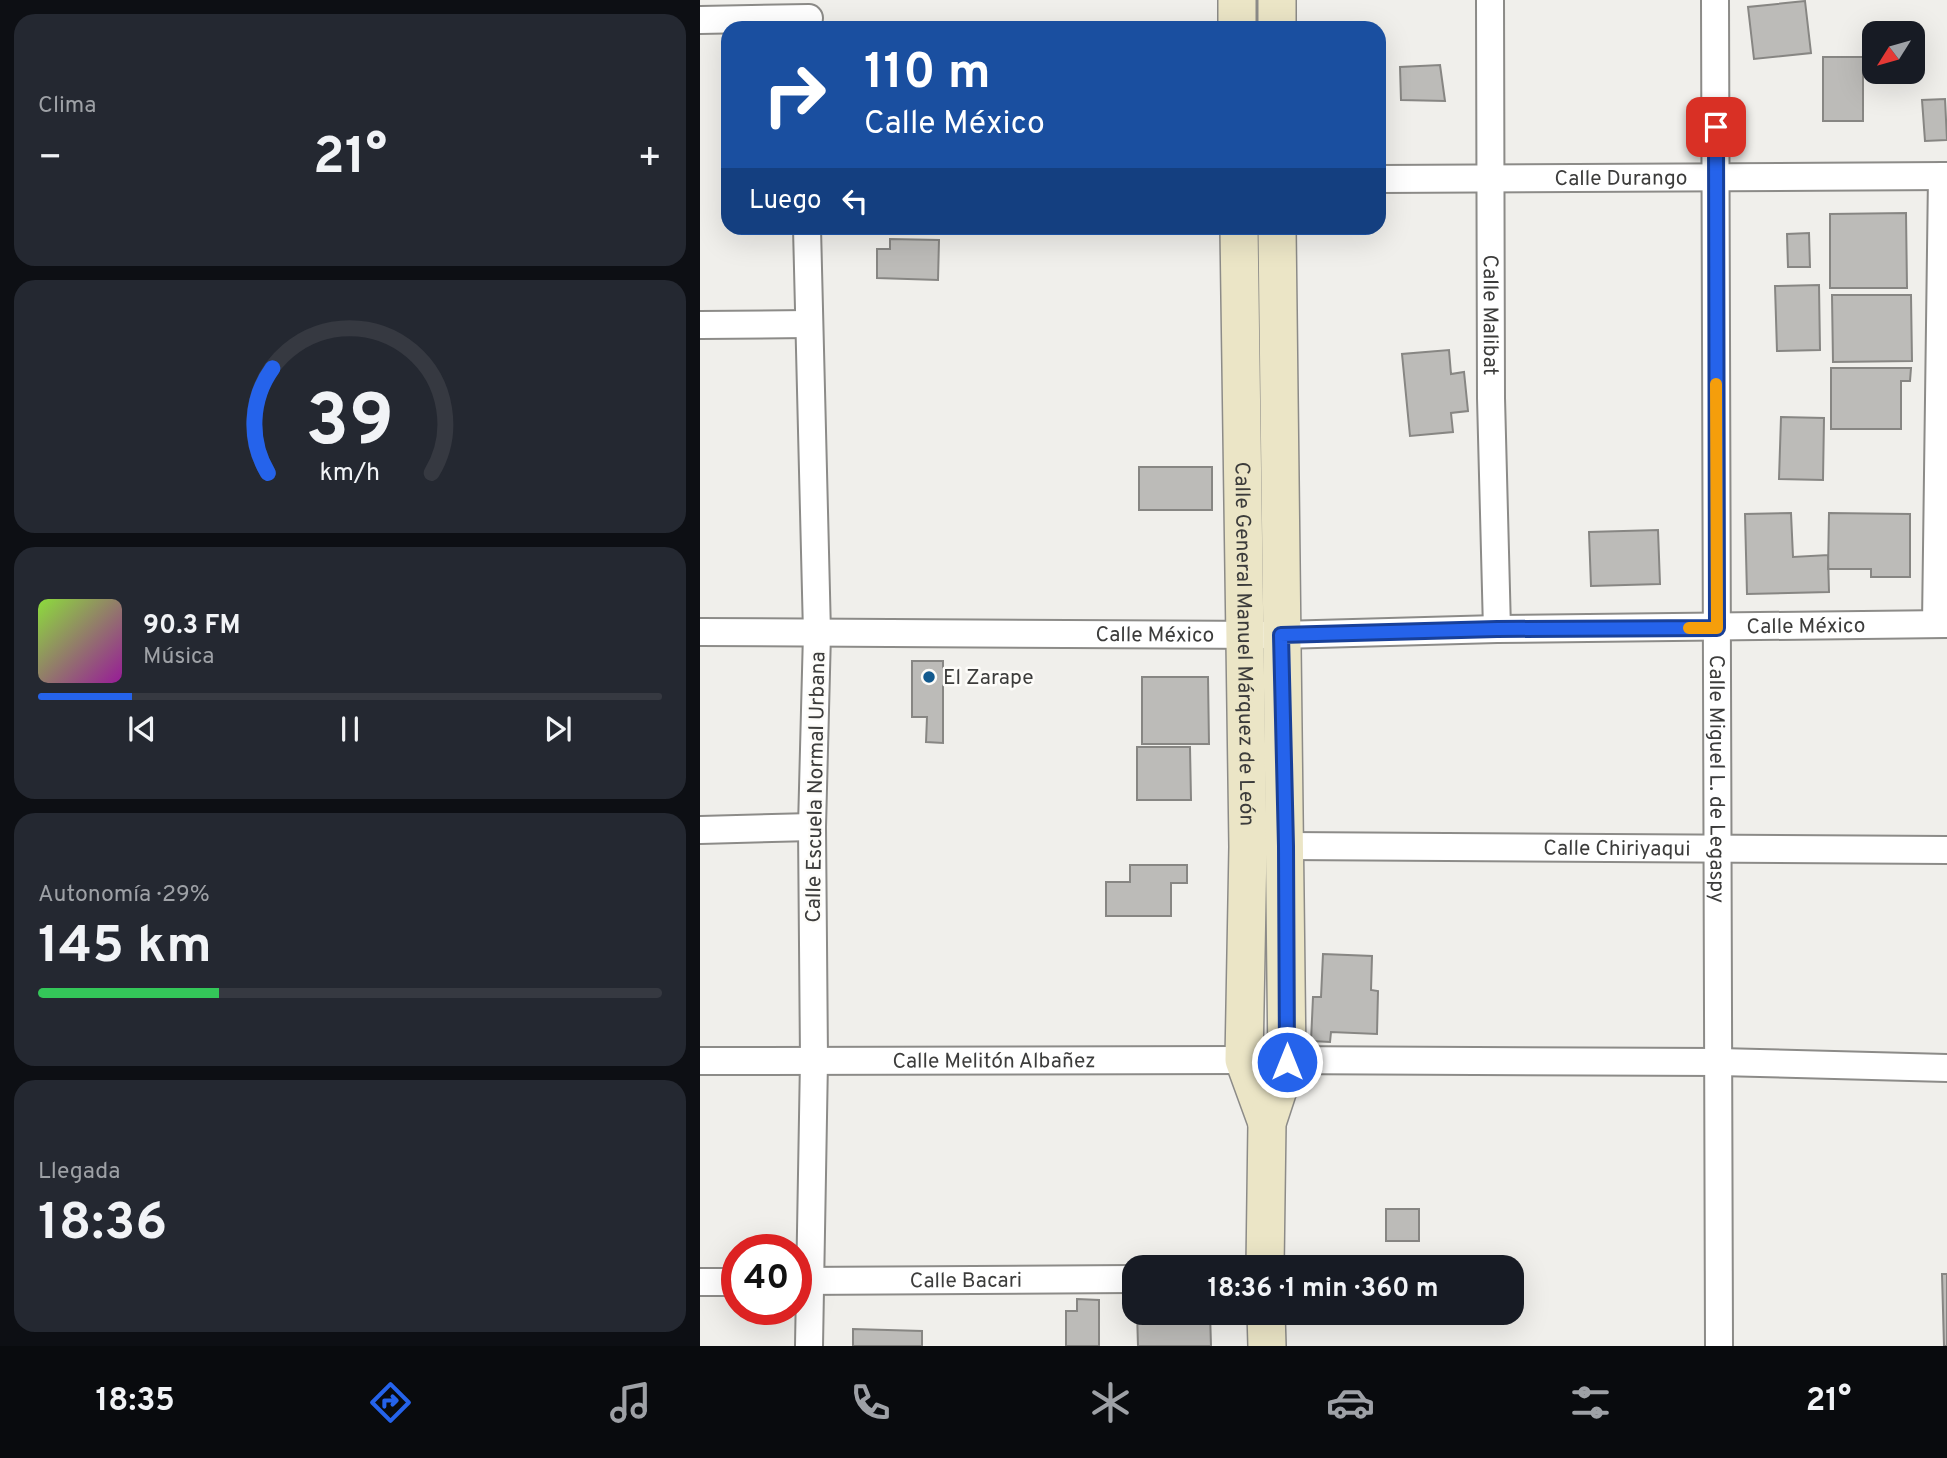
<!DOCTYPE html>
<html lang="es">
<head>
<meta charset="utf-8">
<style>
  body { margin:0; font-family:Overpass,sans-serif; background:#242831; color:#f1f3f6; height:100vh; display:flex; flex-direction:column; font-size:26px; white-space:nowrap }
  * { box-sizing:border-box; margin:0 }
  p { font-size:23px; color:#9ea1a6 }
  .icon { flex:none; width:38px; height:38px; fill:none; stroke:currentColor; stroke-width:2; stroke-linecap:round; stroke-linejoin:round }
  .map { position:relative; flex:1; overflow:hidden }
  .panel { display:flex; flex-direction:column; gap:14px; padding:14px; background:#0d0f14; width:700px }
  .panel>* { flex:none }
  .top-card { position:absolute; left:21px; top:21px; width:665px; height:214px; border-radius:21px; box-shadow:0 7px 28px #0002; background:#1a4fa0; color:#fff; overflow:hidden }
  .needle { width:46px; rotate:233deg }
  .fabs { position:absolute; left:1162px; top:21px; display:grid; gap:14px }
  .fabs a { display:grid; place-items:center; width:63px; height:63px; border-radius:14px; background:#171b24; box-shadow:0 7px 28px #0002; font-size:35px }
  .speed { position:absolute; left:21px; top:1234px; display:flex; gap:14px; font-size:35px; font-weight:700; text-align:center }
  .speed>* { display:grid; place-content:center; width:91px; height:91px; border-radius:50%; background:#171b24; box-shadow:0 7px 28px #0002; line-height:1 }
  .speed .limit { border:10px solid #d22; background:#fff; color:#111 }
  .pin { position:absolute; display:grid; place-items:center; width:60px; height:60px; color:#fff; margin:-30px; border-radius:14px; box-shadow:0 4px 10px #0006 }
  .me { position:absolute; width:77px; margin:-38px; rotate:0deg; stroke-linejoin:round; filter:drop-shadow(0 0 5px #0008) }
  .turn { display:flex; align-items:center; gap:24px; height:147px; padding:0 28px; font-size:32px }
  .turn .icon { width:91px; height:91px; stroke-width:2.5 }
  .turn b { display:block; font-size:49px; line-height:60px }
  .then { display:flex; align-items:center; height:66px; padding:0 28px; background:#0003; gap:14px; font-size:26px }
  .big { font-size:52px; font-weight:700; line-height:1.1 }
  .panel .tile { flex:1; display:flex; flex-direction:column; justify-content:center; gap:10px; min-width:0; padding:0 24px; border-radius:21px; background:#242831 }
  .panel .dial { align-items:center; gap:0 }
  .dial svg { height:182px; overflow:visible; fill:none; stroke:#363941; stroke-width:7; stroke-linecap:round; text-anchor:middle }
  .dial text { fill:#f1f3f6; stroke:none }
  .song { display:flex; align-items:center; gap:21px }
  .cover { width:84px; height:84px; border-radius:10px; background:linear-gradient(135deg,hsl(90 70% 55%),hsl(300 70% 35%)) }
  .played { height:7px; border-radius:4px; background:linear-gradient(90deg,#2563eb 15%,#363941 15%) }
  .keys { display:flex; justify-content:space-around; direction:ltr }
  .heat { display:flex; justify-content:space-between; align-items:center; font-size:38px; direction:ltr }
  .charge { height:10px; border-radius:5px; background:linear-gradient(90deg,#34c759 29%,#363941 0) }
  .trip { position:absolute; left:422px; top:1255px; width:402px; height:70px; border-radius:21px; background:#171b24; box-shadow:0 7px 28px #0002; font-weight:700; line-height:70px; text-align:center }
  .tab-bar { display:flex; height:112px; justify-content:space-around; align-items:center; background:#090b0e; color:#9ea1a6 }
  .tab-bar .icon { width:49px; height:49px }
  .tab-bar .current { color:#2563eb }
  .tab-bar b { font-size:32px; color:#f1f3f6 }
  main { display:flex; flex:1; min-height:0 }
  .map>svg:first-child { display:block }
</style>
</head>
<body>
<main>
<section class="panel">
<div class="tile"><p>Clima</p>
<div class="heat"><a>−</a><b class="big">21°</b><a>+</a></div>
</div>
<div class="tile dial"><svg viewBox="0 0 100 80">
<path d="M14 69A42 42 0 1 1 86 69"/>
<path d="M14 69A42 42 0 0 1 16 23" stroke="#2563eb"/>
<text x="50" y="56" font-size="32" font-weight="700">39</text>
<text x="50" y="72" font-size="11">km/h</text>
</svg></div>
<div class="tile">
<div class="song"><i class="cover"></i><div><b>90.3 FM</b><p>Música</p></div></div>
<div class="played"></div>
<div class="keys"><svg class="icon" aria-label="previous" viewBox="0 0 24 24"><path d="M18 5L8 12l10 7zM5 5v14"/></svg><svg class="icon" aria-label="pause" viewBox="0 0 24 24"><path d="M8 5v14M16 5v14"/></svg><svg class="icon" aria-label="next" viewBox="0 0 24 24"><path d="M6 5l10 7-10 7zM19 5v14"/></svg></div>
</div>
<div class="tile"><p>Autonomía · 29%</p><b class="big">145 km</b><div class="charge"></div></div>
<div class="tile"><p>Llegada</p><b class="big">18:36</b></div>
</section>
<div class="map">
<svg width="1247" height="1346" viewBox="0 0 1247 1346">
  <rect width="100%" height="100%" fill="#f0efeb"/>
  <path fill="#bcbbb8" stroke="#878683" stroke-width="2" d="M1105,1L1111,53L1054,59L1048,7Z
    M1123,57H1163V121H1123Z
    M740,65L745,101L701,100L700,67Z
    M1245,99L1247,140L1225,141L1222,100Z
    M1206,213L1207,288H1130V214Z
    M1109,233L1110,267H1088L1087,234Z
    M190,239L239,240L238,280L177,278V249H190Z
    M1119,285L1120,350L1077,351L1075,286Z
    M1132,295H1211L1212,361L1133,362Z
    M749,350L751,374L764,372L768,411L751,413L753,432L710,436L702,354Z
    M1131,368H1211L1210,381H1201V429H1131Z
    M1081,417L1124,418L1123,480L1079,479Z
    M439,467H512V510H439Z
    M1091,513L1093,557L1128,555L1129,592L1047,594L1045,514Z
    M1129,513L1210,514V577H1171V569H1128Z
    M958,530L960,584L891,586L889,532Z
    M212,661H243V743L226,742L227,717H212Z
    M442,677H508L509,744H442Z
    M437,747H490L491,800H437Z
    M430,865H487V883H471V916H406V882H430Z
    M623,954L672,956L671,990L678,991L677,1034L631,1032L630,1042L611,1041L613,997H621Z
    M686,1209H719V1241H686Z
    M1242,1274H1247V1346H1244Z
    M377,1299L399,1300V1346H366V1311H377Z
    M437,1312H510L511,1346H438Z
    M153,1329L222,1331V1346H153Z"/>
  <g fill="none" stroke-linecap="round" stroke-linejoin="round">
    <defs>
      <g id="street">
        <path id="s1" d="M790,0L791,398L797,629"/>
        <path id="s2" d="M1015,0L1019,1346"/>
        <path d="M0,20L109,18"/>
        <path id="s3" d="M679,179L1247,176"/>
        <path d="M107,228L117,633L112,827L114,1060L109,1346"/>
        <path d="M0,325L109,324"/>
        <path d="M1236,624L1242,176"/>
        <path id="s4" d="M0,632L581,635L797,629L1247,624"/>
        <path d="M0,830L112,827"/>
        <path id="s5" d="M586,846L1247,850"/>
        <path id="s6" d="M0,1061L544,1060L1019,1062L1247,1068"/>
        <path id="s7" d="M96,1281L434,1279"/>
        <path d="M0,1282H37"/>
      </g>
      <g id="secondary">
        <path d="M537,0V28"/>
        <path d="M577,28V0"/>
        <path id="s8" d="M539,228L548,847L544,1060L567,1123"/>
        <path d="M565,1267L567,1123L587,1062L577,228"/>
        <path d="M566,1312L567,1346"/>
      </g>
    </defs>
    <use href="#street" stroke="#8c8b88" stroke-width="30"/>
    <use href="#secondary" stroke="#8c8b88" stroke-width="40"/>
    <use href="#street" stroke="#fff" stroke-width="26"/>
    <use href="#secondary" stroke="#ebe5c6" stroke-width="37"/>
  </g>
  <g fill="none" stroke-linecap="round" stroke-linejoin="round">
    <defs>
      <path id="route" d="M587,1062L586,846L581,635L797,629L1017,628L1016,127"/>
    </defs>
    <use href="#route" stroke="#184099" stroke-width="18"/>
    <use href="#route" stroke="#2563eb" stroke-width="12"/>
    <path stroke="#f59e0b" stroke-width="12" d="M989,628H1017L1016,384"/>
  </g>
  <circle fill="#135a8e" stroke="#fdfcf9" stroke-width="2.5" cx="229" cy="677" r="7"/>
  <g text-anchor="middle" stroke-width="5" stroke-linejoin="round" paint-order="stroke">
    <g font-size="21" fill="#3c3c3b" stroke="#fdfcf9">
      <text dy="7" stroke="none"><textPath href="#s3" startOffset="242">Calle Durango</textPath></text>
      <text dy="7" stroke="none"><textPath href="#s1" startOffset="315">Calle Malibat</textPath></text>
      <text dy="7" stroke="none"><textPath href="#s4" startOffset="1106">Calle México</textPath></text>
      <text dy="7" stroke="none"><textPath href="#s4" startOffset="455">Calle México</textPath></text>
      <text dy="7" stroke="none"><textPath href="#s8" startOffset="416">Calle General Manuel Márquez de León</textPath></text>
      <text dy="7" stroke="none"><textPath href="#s2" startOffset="779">Calle Miguel L. de Legaspy</textPath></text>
      <text transform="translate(115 787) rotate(-89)" y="7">Calle Escuela Normal Urbana</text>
      <text dy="7" stroke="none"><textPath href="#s5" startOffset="331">Calle Chiriyaqui</textPath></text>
      <text dy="7" stroke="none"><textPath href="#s6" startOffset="294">Calle Melitón Albañez</textPath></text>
      <text dy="7" stroke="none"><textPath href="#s7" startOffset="170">Calle Bacari</textPath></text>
    </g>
    <g font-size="21" fill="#3c3c3b" stroke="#fdfcf9" text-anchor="start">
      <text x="243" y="684">El Zarape</text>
    </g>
  </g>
</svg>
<div class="fabs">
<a><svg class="needle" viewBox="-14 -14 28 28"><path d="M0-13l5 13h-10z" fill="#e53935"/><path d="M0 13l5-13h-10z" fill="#9ea1a6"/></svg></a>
</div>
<div class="speed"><div class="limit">40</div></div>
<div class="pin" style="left:1016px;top:127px;background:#d93025"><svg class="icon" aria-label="arrive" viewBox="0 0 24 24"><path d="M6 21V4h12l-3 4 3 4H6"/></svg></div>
<svg class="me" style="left:587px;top:1062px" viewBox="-20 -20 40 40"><circle r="17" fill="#2563eb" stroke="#fff" stroke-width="3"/><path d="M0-11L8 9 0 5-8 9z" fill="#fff"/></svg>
<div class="trip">18:36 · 1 min · 360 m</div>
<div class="top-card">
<div class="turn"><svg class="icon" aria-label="right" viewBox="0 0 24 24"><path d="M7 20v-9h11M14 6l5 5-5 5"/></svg><div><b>110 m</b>Calle México</div></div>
<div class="then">Luego<svg class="icon" aria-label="left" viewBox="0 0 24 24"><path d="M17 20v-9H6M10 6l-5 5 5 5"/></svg></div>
</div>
</div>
</main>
<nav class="tab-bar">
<b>18:35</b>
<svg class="icon current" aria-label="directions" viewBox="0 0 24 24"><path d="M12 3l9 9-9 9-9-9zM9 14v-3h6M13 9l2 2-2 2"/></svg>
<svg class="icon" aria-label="music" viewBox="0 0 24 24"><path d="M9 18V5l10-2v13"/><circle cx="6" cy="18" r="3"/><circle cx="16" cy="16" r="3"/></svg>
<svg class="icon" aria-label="phone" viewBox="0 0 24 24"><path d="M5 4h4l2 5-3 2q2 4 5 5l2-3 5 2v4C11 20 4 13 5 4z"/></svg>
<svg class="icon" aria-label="climate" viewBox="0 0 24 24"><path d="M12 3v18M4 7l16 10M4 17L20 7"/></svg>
<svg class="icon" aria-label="car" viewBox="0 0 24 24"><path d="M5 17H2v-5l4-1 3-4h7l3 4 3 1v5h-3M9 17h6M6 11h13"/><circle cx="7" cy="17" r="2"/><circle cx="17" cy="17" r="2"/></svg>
<svg class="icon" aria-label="filters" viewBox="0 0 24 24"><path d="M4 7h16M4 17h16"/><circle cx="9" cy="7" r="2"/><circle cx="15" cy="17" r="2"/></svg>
<b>21°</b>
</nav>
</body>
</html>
